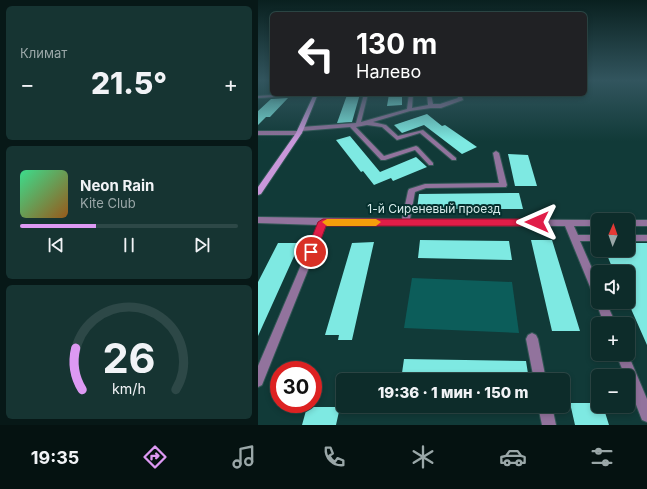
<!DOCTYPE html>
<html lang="ru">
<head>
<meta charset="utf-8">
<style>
  body { margin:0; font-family:Inter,sans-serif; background:#163432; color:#f1f3f6; height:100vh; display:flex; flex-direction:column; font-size:15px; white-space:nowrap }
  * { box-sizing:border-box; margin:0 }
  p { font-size:13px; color:#9aa7a8 }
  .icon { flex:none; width:22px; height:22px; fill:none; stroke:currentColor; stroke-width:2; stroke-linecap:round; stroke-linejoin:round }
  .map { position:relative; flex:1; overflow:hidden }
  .panel { display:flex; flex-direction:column; gap:6px; padding:6px; background:#071817; width:258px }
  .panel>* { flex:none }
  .guide { position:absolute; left:12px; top:12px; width:317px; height:84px; border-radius:6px; box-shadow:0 2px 6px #0003,0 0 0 1px #2d4847; background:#202124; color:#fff; overflow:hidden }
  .needle { width:26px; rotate:2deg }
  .buttons { position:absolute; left:333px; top:213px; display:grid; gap:8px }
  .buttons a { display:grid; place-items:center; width:44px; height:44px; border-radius:6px; background:#0d2c2a; box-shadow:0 2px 6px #0003,0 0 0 1px #2d4847; font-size:20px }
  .speed { position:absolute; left:12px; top:361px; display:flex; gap:8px; font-size:20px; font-weight:700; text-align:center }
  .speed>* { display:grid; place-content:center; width:52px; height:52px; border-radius:50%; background:#0d2c2a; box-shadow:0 2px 6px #0003,0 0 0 1px #2d4847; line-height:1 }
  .speed .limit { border:6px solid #d22; background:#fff; color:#111 }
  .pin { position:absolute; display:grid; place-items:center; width:34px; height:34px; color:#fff; margin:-17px; border:2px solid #fff; border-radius:50%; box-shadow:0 1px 4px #0007 }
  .me { position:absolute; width:44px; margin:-22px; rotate:270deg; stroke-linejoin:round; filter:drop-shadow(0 0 3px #0008) }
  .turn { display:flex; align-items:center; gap:14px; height:84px; padding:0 20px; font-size:18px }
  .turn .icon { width:52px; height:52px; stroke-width:2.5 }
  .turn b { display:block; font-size:28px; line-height:34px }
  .big { font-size:30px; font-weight:800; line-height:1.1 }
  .panel .tile { flex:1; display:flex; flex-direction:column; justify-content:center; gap:6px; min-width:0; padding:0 14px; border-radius:6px; background:#163432 }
  .panel .dial { align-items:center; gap:0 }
  .dial svg { height:104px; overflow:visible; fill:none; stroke:#2d4847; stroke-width:7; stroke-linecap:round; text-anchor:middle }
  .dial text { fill:#f1f3f6; stroke:none }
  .song { display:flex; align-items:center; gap:12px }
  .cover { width:48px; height:48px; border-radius:6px; background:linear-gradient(135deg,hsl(150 70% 55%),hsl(30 70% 35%)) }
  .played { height:4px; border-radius:2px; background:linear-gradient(90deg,#dd99f3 35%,#2d4847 35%) }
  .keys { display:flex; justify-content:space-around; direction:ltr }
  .heat { display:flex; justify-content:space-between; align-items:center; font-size:22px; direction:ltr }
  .trip { position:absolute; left:78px; top:373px; width:234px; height:40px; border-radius:6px; background:#0d2c2a; box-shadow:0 2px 6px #0003,0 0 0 1px #2d4847; font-weight:800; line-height:40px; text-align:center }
  .dock { display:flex; height:64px; justify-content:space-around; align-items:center; background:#051211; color:#9aa7a8 }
  .dock .icon { width:28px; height:28px }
  .dock .current { color:#dd99f3 }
  .dock b { font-size:18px; color:#f1f3f6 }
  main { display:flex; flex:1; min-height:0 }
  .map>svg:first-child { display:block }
</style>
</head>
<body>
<main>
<section class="panel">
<div class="tile"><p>Климат</p>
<div class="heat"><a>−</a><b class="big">21.5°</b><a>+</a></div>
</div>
<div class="tile">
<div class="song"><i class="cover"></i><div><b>Neon Rain</b><p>Kite Club</p></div></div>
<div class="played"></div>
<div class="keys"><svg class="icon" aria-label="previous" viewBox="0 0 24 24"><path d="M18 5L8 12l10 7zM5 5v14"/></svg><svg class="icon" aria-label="pause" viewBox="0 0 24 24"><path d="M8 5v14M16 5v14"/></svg><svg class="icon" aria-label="next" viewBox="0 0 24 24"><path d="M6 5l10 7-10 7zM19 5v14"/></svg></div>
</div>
<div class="tile dial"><svg viewBox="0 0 100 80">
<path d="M14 69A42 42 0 1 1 86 69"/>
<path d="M14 69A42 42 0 0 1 9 37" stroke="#dd99f3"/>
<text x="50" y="56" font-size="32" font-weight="700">26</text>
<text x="50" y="72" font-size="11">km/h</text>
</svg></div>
</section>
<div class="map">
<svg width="389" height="425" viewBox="0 0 389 425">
  <rect width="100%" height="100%" fill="#113a38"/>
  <path fill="#0c5d5a" d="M154,278L254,282L261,333L146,328Z"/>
  <path fill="#7ee9e2" d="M102,94L94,122L79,123L89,95Z
    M131,94H144V105L129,106Z
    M30,98L12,117H8L0,125V111L13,99Z
    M169,114L184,126L187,125L219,147L204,154L166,125L144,133L136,125Z
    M92,136L122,172L158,157L169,167L135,181L133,178L116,185L105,171L103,172L78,140Z
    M250,154L270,155L279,186H257Z
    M261,193L265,209H159L161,194Z
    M162,240L251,241L254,260L160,258Z
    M273,240H294L322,331H294Z
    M116,242L94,340H80L81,335H67L94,243Z
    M20,243H42L0,336V282Z
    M370,243H389V345L370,302V272H356L347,250H370Z
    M146,359L268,361L271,380H143Z
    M312,403H340V406H345L351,425H317Z
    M49,407H82L78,425H44Z"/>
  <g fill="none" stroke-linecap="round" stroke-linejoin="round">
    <defs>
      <path id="street" d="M27,94H54L52,95L0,98V96Z
        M106,94H110L103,122L149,109L151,94H155L154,108L170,105L169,94H173L175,104H182L200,98L199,94H203L205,100L183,108H173L152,111L115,122L128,125L140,136L165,130L198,158V160H194L162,133L139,140L124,127L109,125L98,127L126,156L158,146L160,147L175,163V165H171L157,150L127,160H123L92,127L43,131L40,129L43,127L98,123Z
        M0,131H41L44,133L41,135H0Z
        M238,151L241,153L249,185L248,187L168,188L157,192L152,219L340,220V226H316L320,235H340V241H322L340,282V302H348L358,324H346L338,302L339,298L336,297L335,294L307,226L68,225L4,385L0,387V366L60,225L0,223V217L144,219L150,191L151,189L167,184L241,183L235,153Z
        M370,220H389V226H370Z
        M370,235H389V241H370Z
        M274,333L278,335L280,339L288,380H276L268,339L270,335Z
        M358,354H370L389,399V422L384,420L370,384V376H367Z
        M280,406H294L298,425H284Z"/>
      <path id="secondary" d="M56,94H60L44,133L3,194L0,195V187L38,133Z"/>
    </defs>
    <use href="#street" stroke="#315654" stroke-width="2"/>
    <use href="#secondary" stroke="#315654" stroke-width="2"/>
    <use href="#street" fill="#92739d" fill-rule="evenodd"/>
    <use href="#secondary" fill="#c997da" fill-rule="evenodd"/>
  </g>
  <linearGradient id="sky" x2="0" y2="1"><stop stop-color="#09201f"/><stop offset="0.57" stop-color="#32555e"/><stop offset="1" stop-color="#32555e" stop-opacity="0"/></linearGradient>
  <rect width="389" height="141" fill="url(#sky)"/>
  <path fill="#e11d48" stroke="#92132f" d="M65,219H279L284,222L279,226H68L57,255L53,256L49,255L48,252L60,222Z"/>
  <path fill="#f59e0b" d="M69,219H118L123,222L118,226H69L64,222Z"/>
  <g text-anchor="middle" stroke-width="4" stroke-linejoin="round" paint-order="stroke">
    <g font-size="12" fill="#d6ebea" stroke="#042f2d">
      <text x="176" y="213">1-й Сиреневый проезд</text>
    </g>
  </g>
</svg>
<div class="buttons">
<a><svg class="needle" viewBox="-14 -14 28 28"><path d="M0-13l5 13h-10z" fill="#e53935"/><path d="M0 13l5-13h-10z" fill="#9aa7a8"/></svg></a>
<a><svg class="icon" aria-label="sound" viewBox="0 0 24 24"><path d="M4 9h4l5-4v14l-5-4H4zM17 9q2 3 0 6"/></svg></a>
<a>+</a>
<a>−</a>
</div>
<div class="speed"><div class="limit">30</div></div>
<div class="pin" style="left:53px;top:252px;background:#d93025"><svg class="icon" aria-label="arrive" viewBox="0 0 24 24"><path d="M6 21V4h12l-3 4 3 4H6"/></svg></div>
<svg class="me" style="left:279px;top:222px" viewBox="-20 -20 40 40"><path d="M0-17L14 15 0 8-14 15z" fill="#e11d48" stroke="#fff" stroke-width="4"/></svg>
<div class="trip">19:36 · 1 мин · 150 m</div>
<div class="guide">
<div class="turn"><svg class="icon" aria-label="left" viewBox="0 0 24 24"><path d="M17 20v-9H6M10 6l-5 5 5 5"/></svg><div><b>130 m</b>Налево</div></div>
</div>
</div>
</main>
<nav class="dock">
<b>19:35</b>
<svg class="icon current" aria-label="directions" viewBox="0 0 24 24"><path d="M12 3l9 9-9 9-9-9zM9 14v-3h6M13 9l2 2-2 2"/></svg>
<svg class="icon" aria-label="music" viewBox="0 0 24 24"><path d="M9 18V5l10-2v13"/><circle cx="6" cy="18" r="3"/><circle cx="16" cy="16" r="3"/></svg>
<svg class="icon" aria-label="phone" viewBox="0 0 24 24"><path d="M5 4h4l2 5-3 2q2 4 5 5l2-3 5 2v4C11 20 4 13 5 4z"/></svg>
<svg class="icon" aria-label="climate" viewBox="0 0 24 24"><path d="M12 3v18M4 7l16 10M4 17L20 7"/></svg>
<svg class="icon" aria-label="car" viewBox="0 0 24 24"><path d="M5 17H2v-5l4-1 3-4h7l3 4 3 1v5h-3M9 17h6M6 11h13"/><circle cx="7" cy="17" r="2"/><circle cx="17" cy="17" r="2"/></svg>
<svg class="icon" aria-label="filters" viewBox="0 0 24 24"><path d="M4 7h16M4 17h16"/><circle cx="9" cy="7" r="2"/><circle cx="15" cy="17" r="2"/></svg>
</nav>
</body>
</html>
